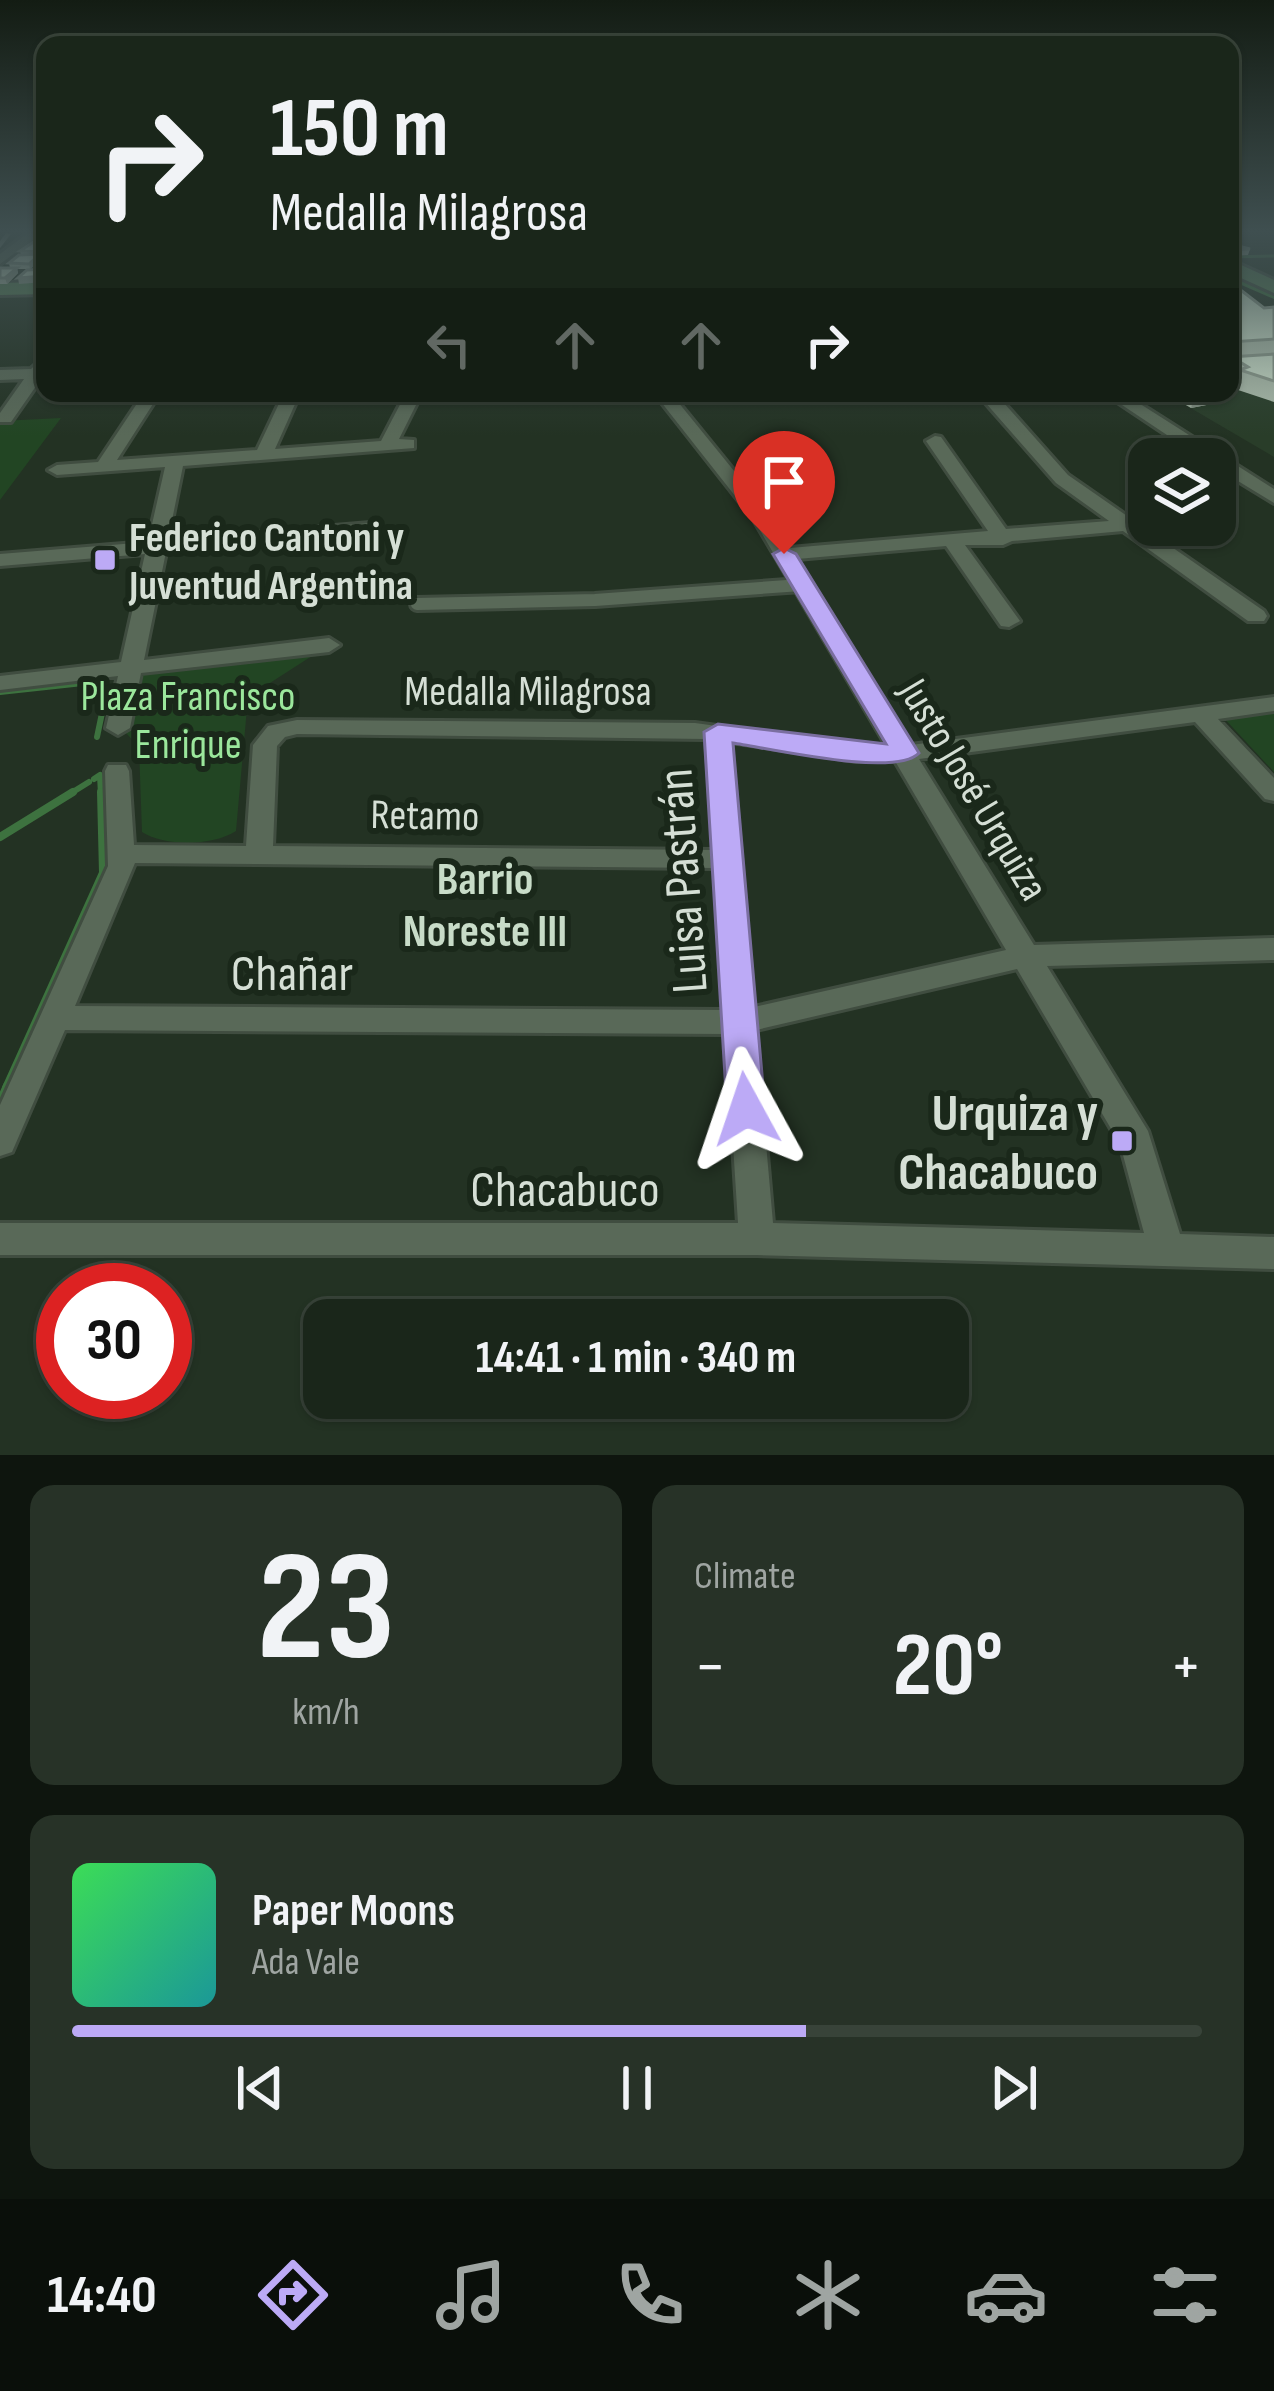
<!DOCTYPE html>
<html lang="en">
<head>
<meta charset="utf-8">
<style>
  body { margin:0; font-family:"Sofia Sans Condensed",sans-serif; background:#273227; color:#f1f3f6; height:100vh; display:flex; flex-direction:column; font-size:45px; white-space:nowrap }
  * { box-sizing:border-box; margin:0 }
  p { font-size:39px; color:#9fa5a2 }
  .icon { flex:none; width:66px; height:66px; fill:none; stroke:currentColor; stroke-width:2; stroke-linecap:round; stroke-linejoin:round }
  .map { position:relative; height:1455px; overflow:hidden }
  .panel { display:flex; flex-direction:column; gap:30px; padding:30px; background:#0e150e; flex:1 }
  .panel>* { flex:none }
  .guide { position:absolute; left:36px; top:36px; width:1203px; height:366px; border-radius:24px; box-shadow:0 3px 9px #0004,0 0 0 3px #384339; background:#1a261a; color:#f1f3f6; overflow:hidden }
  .tools { position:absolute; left:1128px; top:438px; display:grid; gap:24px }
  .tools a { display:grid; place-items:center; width:108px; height:108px; border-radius:24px; background:#1a261a; box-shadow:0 3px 9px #0004,0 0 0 3px #384339; font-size:60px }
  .speed { position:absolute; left:36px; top:1263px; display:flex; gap:24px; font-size:60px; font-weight:700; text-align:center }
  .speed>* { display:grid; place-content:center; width:156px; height:156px; border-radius:50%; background:#1a261a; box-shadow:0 3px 9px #0004,0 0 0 3px #384339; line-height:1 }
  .speed .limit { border:18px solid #d22; background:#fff; color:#111 }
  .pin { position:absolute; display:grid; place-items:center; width:102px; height:102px; color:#fff; margin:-123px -51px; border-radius:50% 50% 50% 0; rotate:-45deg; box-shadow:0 0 12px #0007 }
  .pin .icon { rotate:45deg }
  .me { position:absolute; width:132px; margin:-66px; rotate:355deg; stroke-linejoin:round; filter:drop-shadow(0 0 9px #0008) }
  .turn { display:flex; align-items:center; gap:42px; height:252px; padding:0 36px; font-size:54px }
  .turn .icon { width:156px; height:156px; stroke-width:2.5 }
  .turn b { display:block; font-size:84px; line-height:102px }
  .lanes { display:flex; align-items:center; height:114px; padding:0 36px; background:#0003; justify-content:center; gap:60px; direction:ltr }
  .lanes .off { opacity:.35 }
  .big { font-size:90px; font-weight:700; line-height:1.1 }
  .panel .widget { flex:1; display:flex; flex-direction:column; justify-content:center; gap:18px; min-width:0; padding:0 42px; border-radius:24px; background:#273227 }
  .panel .dial { align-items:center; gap:0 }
  .dial b { font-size:156px; line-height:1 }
  .song { display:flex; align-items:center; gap:36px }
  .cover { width:144px; height:144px; border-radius:18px; background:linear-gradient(135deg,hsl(130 70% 55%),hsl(180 70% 35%)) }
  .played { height:12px; border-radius:6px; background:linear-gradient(90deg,#bcaaf6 65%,#384339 65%) }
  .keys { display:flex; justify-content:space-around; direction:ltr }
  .heat { display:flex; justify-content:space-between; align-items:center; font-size:66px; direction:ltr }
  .panel .tiles { flex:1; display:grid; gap:30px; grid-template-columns:1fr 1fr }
  .widget:last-child { grid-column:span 2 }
  .trip { position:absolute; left:303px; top:1299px; width:666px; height:120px; border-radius:24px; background:#1a261a; box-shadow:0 3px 9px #0004,0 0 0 3px #384339; font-weight:700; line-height:120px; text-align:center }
  .dock { display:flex; height:192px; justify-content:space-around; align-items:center; background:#0a0f0a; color:#9fa5a2 }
  .dock .icon { width:84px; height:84px }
  .dock .selected { color:#bcaaf6 }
  .dock b { font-size:54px; color:#f1f3f6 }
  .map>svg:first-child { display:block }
</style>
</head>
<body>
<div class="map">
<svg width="1274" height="1455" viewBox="0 0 1274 1455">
  <rect width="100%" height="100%" fill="#233223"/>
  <path fill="#293d29" d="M1274,372V457L1165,393H1230V376Z"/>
  <path fill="#224523" d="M61,418L0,500V421Z
    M329,645L248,697L236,831C213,846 165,847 142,832L139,747L126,733L129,670Z
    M1274,710V772L1222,716Z"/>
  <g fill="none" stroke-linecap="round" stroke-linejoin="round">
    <path stroke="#3d723f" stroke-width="3" d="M1230,257L1274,256"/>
    <path stroke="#3d723f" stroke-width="6" d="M0,692L92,682L107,689L97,737
      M94,779L100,775L101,795
      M68,795L89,782"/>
    <path stroke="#3d723f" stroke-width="8" d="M0,837L73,792
      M6,1088L103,873L101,792"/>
    <path stroke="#3d723f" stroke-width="9" d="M0,1102L8,1085"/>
    <path fill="#3d723f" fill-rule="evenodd" d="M1230,272L1274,291V299L1230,280Z"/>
    <defs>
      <path id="lane" d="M417,604L595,600L801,585"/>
      <path id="street" d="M28,233H42L0,264V254Z
        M45,356V378L41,379L11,422H0V413L24,379L0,380V370L31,369Z
        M144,393H160L117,460L257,450L284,393H300L275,449L381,441L406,393H422L399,439L414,440V448L183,466L168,540L370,523L380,529L370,535L166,552L144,660L329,638L340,645L329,652L141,673L130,728L118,735L106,728L118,676L0,690V676L121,662L145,554L0,566V554L148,542L165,467L57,475L48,470L57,465L98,462Z
        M654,393H775L767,398L678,402L769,514L790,548L988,531L926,441L935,436L941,437L1006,529L1109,521L1056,483L977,393H995L1068,475L1264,611L1267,616L1264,621H1248L1123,531L1012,541L1003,545H965L1020,621L1009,627L1001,626L946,546L797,559L911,745L1274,697V711L1218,719L1274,778V801L1265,799L1195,722L919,759L1034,945L1274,938V960L1047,966L1148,1131L1180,1234L1274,1237V1269L757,1255H0V1223H738L726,1034L65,1030L12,1152L0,1156V1105L108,866L105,771L108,765H126L129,771L134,845L246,846L253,745L268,726L297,720L695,723L856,745H886L754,520ZM297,734L706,739L714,850L273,846L277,746L285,737ZM731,742L856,761H895L1006,950L754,1007ZM135,863L715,868L724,1010L75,1006ZM1017,969L1120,1144L1144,1233L773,1223L756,1030Z
        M1104,393H1123L1274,489V503L1215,467V459H1203Z"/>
      <path id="secondary" d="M1230,260L1274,280V293L1230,273Z
        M45,282V294L0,295V283Z"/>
    </defs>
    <use href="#lane" stroke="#404d40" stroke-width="18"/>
    <use href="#street" stroke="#404d40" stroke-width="6"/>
    <use href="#secondary" stroke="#404d40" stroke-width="6"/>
    <use href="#lane" stroke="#596958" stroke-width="12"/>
    <use href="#street" fill="#596958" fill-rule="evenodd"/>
    <use href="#secondary" fill="#578158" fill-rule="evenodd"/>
  </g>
  <path fill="#aebead" d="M45,241V257H41L42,260L30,269H17L18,273L7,284H0V268H10L9,263L21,255L20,251Z
    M1230,244L1250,249L1248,255L1230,256Z
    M1230,283L1234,287L1233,291L1264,308L1274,307V402L1235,389L1237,382L1235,381L1232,382L1230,388Z
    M1165,393H1229L1227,401L1191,408Z"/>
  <path fill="#8d9b8d" d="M6,233L11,234L0,248V241Z
    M40,254L42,260L30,269L29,264Z
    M17,268L18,273L7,284L5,278Z
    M45,276V282L19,284L18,278Z
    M1240,362L1235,381L1230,382V363Z
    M1195,393H1229L1227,401L1191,408Z"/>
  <path fill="#caddc9" stroke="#8d9b8d" stroke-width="3" d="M35,241H45V252L20,251Z
    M1230,244L1250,249L1230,250Z
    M40,254L29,264L9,263L19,255Z
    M0,268H17L5,278H0Z
    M45,269V276L18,278L27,270Z
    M1230,290L1242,291L1264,308L1274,307V339L1230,342Z
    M1274,354V381L1240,370L1248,367L1240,362L1230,363V357Z"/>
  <linearGradient id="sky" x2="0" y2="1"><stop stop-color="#131c13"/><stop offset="0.53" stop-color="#3f4f50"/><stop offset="1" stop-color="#3f4f50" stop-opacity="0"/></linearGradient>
  <rect width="1274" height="436" fill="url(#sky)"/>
  <path fill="#bcaaf6" stroke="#7a6ea0" stroke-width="3" d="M784,548L796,554L919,753C896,778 768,748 733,743L765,1109L759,1120L746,1124L733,1120L727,1109L704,732L718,724L886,744L773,554Z"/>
  <g fill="#bcaaf6" stroke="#1a281a" stroke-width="4.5">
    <rect x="93" y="548" width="24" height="24" rx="6"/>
    <rect x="1110" y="1129" width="24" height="24" rx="6"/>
  </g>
  <g text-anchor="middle" stroke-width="12" stroke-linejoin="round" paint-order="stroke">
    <g font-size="42" font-weight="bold" fill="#d5dfd5" stroke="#1a281a" text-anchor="start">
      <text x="129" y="551">Federico Cantoni y<tspan x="129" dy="48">Juventud Argentina</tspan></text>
    </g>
    <g font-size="42" fill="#d5dfd5" stroke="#1a281a">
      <text x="528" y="705">Medalla Milagrosa</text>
      <text transform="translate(975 789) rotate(59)" y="15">Justo José Urquiza</text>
      <text transform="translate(425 814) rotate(1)" y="15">Retamo</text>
    </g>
    <g font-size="42" fill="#9be79c" stroke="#1a281a">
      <text x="188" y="710">Plaza Francisco<tspan x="188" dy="48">Enrique</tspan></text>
    </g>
    <g font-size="45" font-weight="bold" fill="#c8dcc8" stroke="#1a281a">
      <text x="485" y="894">Barrio<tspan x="485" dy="52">Noreste III</tspan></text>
    </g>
    <g font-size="51" fill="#d5dfd5" stroke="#1a281a">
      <text transform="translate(681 881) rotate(-94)" y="18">Luisa Pastrán</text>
      <text x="292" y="990">Chañar</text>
      <text x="565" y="1206">Chacabuco</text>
    </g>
    <g font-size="51" font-weight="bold" fill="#d5dfd5" stroke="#1a281a" text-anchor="end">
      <text x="1098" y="1130">Urquiza y<tspan x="1098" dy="59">Chacabuco</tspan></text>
    </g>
  </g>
</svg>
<div class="tools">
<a><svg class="icon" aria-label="layers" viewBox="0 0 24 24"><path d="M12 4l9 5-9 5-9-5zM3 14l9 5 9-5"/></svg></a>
</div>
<div class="speed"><div class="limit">30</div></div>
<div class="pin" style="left:784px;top:554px;background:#d93025"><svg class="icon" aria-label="arrive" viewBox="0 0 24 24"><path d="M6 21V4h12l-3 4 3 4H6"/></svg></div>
<svg class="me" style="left:746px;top:1109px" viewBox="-20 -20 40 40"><path d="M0-17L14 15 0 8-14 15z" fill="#bcaaf6" stroke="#fff" stroke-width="4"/></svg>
<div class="trip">14:41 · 1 min · 340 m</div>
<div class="guide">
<div class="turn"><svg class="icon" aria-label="right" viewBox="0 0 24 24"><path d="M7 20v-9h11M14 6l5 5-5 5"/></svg><div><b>150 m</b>Medalla Milagrosa</div></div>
<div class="lanes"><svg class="icon off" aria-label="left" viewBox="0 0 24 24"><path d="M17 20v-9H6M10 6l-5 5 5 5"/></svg><svg class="icon off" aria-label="ahead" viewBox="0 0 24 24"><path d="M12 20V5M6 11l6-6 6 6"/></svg><svg class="icon off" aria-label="ahead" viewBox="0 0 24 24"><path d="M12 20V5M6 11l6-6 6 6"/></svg><svg class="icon" aria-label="right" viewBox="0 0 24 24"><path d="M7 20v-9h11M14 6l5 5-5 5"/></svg></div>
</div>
</div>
<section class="panel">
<div class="tiles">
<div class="widget dial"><b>23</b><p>km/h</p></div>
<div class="widget"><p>Climate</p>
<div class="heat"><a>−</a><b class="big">20°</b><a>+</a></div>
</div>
<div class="widget">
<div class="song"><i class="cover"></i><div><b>Paper Moons</b><p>Ada Vale</p></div></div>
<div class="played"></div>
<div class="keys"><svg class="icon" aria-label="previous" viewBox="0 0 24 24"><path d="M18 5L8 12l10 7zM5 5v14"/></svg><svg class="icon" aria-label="pause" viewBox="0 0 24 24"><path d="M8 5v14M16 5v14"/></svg><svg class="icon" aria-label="next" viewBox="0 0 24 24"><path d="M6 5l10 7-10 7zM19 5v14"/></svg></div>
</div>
</div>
</section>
<nav class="dock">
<b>14:40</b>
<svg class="icon selected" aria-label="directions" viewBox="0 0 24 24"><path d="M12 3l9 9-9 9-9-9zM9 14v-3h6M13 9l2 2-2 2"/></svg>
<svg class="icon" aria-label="music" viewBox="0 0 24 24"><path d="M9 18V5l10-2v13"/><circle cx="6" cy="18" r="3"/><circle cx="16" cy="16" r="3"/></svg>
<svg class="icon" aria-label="phone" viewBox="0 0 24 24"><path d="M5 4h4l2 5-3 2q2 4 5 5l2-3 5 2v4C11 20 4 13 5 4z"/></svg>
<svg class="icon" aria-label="climate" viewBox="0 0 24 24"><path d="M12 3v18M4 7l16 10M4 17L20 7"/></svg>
<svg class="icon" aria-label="car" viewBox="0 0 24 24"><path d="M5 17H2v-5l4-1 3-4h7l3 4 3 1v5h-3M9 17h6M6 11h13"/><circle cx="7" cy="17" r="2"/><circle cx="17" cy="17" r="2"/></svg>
<svg class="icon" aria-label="filters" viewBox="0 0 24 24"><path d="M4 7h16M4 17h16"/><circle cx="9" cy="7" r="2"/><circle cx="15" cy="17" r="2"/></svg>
</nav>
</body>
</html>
